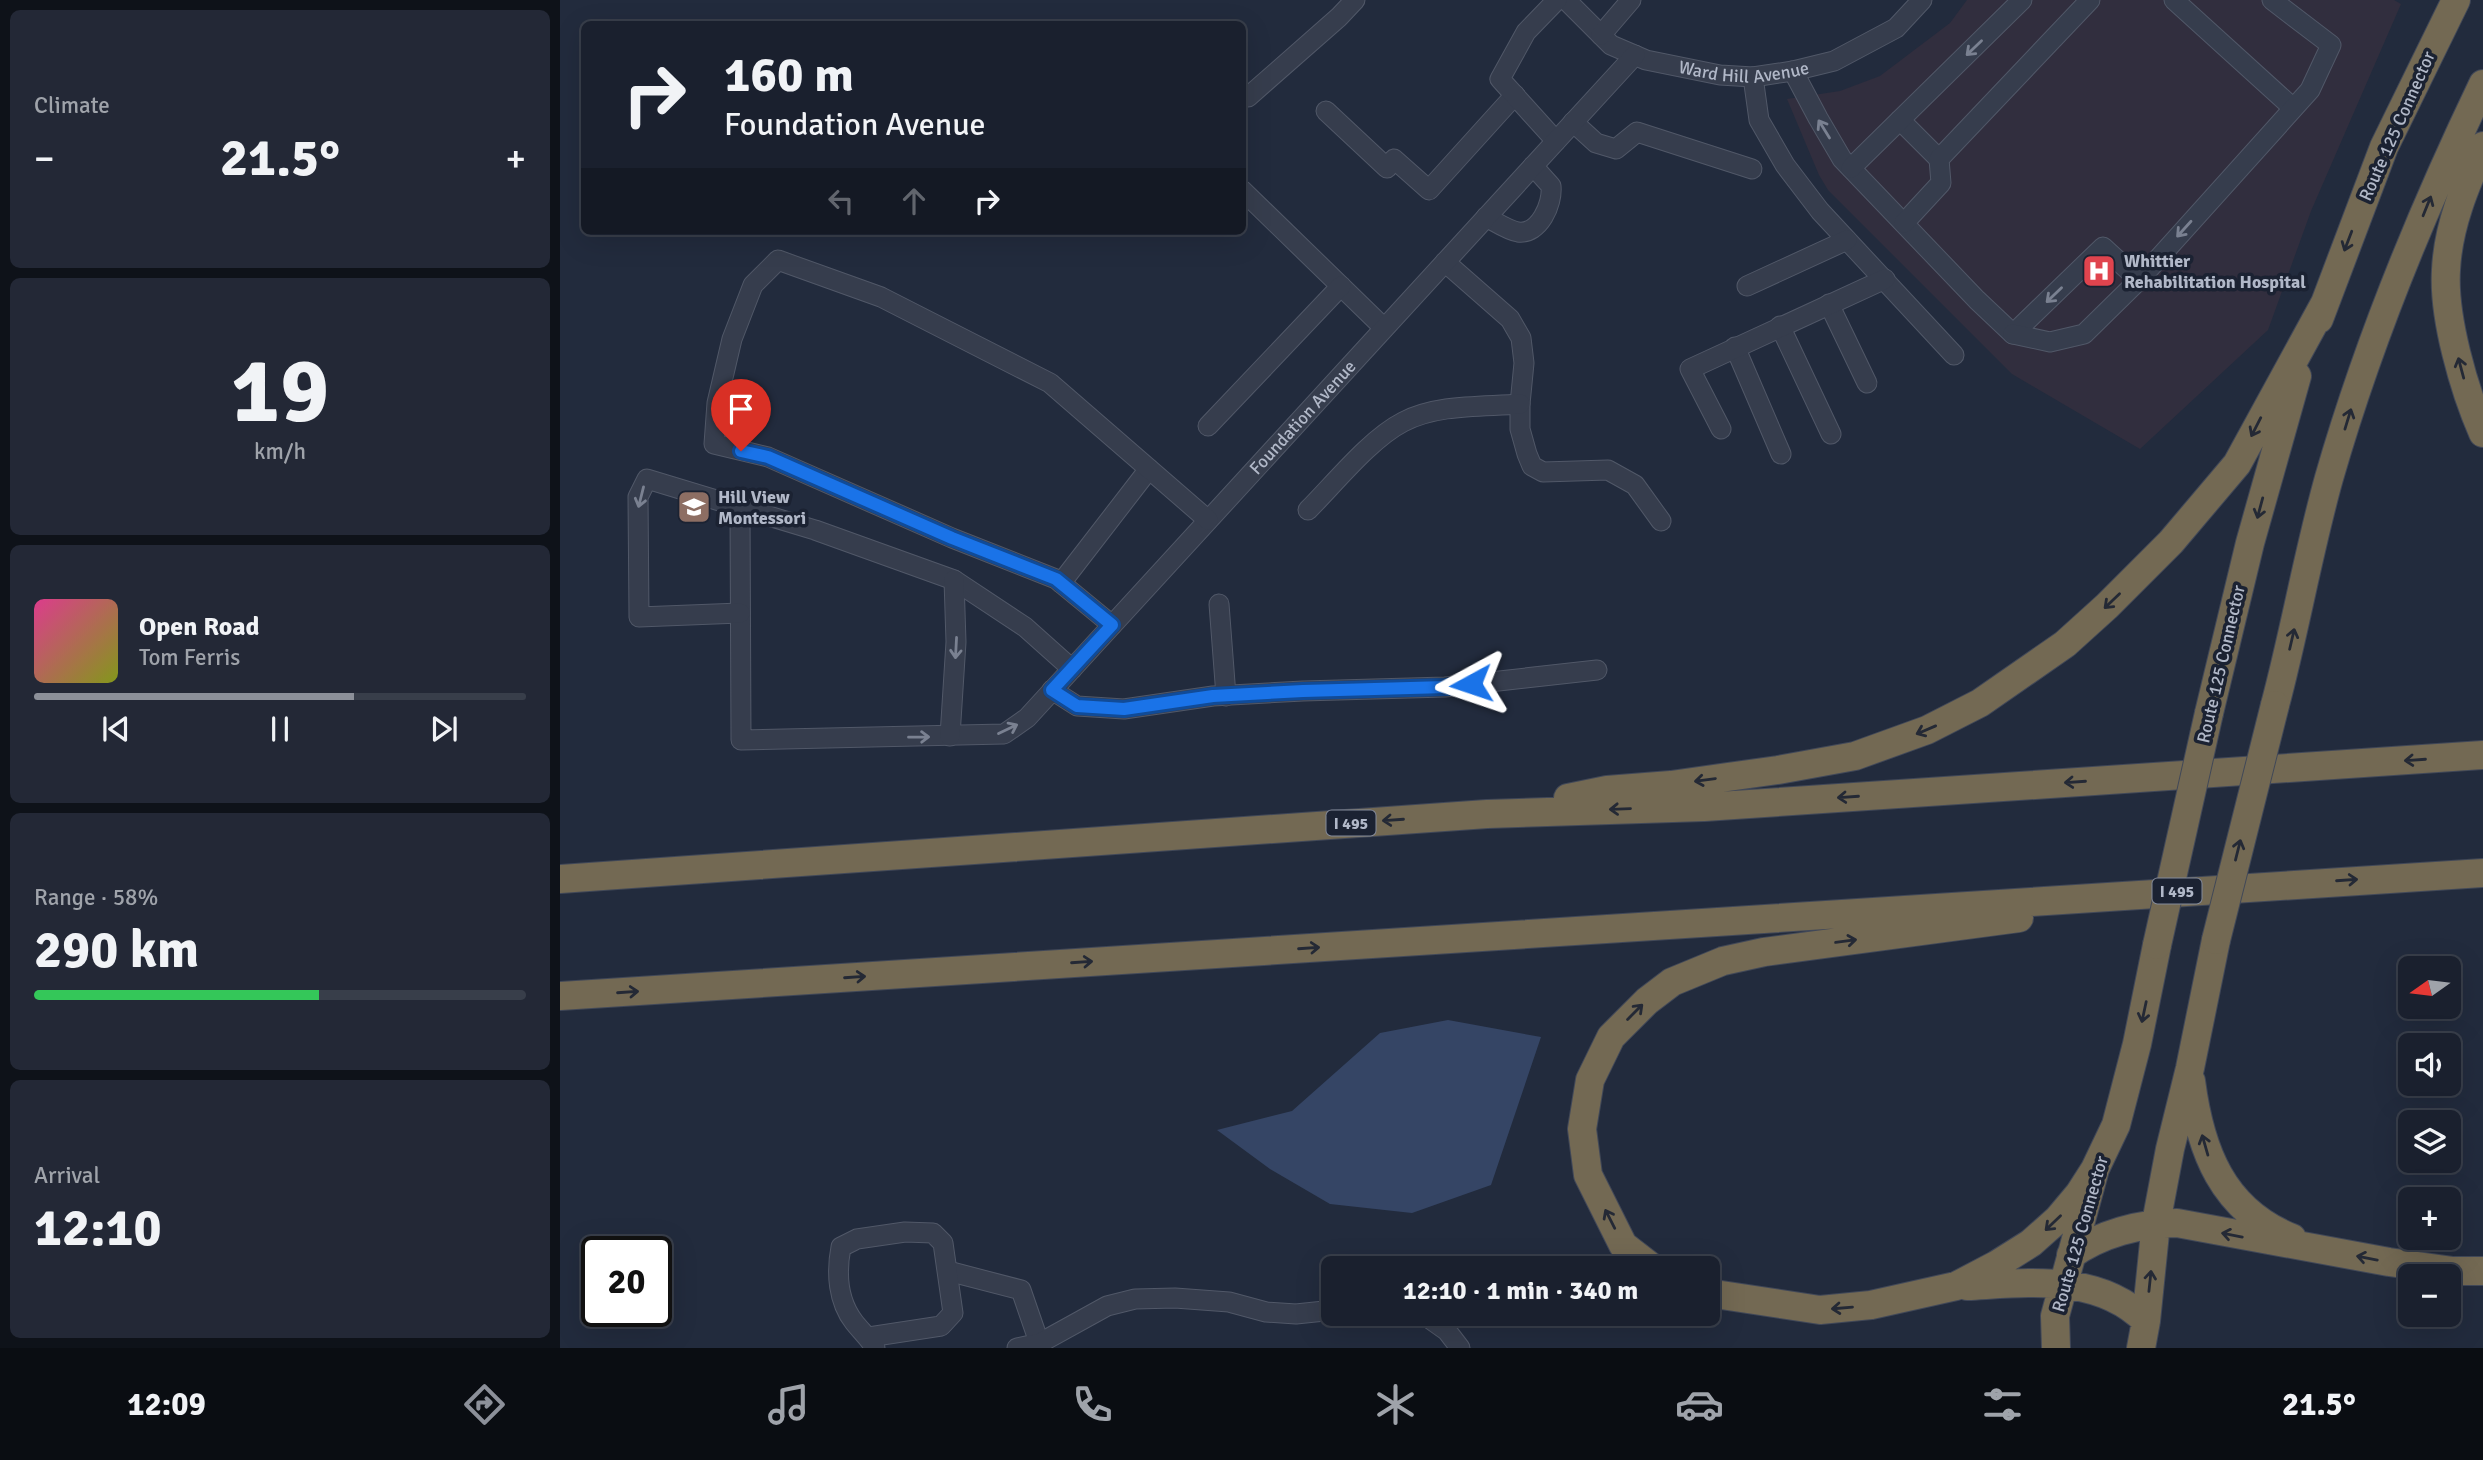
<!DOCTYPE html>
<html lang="en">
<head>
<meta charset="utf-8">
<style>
  body { margin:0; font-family:Signika,sans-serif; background:#232836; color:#f1f3f6; height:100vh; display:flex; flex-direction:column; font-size:26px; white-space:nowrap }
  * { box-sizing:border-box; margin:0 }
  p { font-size:23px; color:#9fa3aa }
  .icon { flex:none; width:38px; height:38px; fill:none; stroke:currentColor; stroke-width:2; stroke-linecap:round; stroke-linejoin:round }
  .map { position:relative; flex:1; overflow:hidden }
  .drawer { display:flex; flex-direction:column; gap:10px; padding:10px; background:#0e1219; width:560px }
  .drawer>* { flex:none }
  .top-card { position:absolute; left:21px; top:21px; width:665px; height:214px; border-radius:10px; box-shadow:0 7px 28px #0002,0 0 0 2px #383e4a; background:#1a202e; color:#f1f3f6; overflow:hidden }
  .needle { width:46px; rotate:256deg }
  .tools { position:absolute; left:1838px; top:956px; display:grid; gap:14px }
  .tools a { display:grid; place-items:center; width:63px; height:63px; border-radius:10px; background:#1a202e; box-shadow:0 7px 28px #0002,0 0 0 2px #383e4a; font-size:35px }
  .speed { position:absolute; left:21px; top:1236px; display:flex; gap:14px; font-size:35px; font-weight:700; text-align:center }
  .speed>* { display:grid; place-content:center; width:91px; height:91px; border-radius:50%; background:#1a202e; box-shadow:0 7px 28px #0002,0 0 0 2px #383e4a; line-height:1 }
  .speed .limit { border:4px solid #111; border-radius:10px; background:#fff; color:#111 }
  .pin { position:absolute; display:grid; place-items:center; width:60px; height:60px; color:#fff; margin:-72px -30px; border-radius:50% 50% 50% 0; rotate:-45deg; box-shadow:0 0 7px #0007 }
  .pin .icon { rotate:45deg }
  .me { position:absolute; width:77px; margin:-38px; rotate:265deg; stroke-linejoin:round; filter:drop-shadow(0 0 5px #0008) }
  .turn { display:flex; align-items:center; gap:24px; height:147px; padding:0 28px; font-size:32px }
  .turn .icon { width:91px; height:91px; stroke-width:2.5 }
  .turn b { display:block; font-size:49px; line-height:60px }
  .lanes { display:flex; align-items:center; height:66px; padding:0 28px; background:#0003; justify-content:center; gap:35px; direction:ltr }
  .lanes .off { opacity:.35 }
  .big { font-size:52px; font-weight:800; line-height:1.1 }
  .drawer .card { flex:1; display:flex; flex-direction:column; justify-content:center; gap:10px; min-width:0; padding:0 24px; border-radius:10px; background:#232836 }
  .drawer .dial { align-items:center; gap:0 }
  .dial b { font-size:91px; line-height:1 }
  .song { display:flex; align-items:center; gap:21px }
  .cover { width:84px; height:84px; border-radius:10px; background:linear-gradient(135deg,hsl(330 70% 55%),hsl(70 70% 35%)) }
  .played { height:7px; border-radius:4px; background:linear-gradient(90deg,#8c9099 65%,#383e4a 65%) }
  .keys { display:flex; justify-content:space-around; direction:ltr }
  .heat { display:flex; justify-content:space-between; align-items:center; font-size:38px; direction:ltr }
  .charge { height:10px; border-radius:5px; background:linear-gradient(90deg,#34c759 58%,#383e4a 0) }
  .trip { position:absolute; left:761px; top:1256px; width:399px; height:70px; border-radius:10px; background:#1a202e; box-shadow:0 7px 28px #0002,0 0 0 2px #383e4a; font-weight:800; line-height:70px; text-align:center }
  .menu { display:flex; height:112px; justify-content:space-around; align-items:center; background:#0a0d12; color:#9fa3aa }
  .menu .icon { width:49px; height:49px }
  .menu .active { color:#8c9099 }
  .menu b { font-size:32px; color:#f1f3f6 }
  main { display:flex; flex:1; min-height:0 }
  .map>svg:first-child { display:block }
</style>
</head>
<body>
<main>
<section class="drawer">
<div class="card"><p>Climate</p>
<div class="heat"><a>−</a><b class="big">21.5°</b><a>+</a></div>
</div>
<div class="card dial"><b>19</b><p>km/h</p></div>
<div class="card">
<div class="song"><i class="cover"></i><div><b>Open Road</b><p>Tom Ferris</p></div></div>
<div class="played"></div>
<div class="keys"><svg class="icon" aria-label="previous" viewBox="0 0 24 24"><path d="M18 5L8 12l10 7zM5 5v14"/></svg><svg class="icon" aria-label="pause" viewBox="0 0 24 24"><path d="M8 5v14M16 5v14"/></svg><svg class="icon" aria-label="next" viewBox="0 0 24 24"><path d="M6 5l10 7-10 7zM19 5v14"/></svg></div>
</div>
<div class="card"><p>Range · 58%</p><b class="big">290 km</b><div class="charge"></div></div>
<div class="card"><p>Arrival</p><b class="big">12:10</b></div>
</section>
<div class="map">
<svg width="1923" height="1348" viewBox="0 0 1923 1348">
  <rect width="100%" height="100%" fill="#222b3d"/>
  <path fill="#312e3e" d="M1407,0H1834L1841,4L1751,211L1708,330L1580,449L1452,374L1268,190L1259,175L1227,99L1280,91L1320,76L1390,23Z"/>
  <path fill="#354565" d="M888,1020L981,1037L931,1185L852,1213L770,1204L710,1169L657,1130L732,1111L820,1033Z"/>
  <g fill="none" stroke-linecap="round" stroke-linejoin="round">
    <defs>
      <g id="minor">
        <path id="s1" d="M1006,0L1051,45L1086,60L1160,75L1193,77L1233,71L1274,61L1336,28L1362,0"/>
        <path d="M1614,0L1733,108"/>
        <path d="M1041,35L1071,0"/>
        <path d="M1233,71L1258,118L1282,159L1417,300L1453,334L1543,247L1579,280"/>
        <path d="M1193,77L1199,120L1225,165L1260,211L1394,355"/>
        <path d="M688,97L779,17L795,0"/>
        <path d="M766,111L827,168L834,159L869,190L955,95"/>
        <path d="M1340,120L1379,159"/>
        <path d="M1013,122L1036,143L1056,149L1077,132L1192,169"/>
        <path d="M996,141L940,79L966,32L997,0"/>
        <path d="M1291,168L1462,0"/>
        <path d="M682,190L824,328"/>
        <path d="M926,217C936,222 947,230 958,232C979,235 993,204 991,186L973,166"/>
        <path d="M1344,223L1381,183L1379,159L1530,0"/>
        <path d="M885,262L950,319L961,338L964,363L960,404V429L967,454L972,466L983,472L1048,470L1075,485L1101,521"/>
        <path d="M1187,286L1287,240"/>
        <path d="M1269,304L1307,383"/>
        <path d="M1220,326L1271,434"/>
        <path d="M1453,334L1490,342L1524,334L1579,280L1750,90L1771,45L1712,0"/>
        <path d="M1175,347L1221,454"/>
        <path d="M648,426L781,286"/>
        <path d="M1161,429L1130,369L1325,279"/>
        <path id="s2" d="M180,508L181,740L444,734L467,718L1075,55"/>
        <path d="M748,510C775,483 810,439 843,422C877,404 922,407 960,404"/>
        <path d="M501,583L589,469"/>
        <path d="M659,604L666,696"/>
        <path d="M180,613L79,617L78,497L87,479L255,530L394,580L465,627L512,669"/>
        <path d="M552,625L496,579L392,538L208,457L154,444L157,403L172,339L193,285L218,260L321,297L490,383L648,520"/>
        <path d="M492,690L517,706L564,709L653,696L743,691L885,687L1037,670"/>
        <path d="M390,736L396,642L394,580"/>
        <path d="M388,1271L461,1290L481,1348"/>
        <path d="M863,1314L887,1331L900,1348"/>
        <path d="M309,1337L381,1326L393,1313L383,1243L373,1233L345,1232L297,1239L281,1247C276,1273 278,1301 294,1322C301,1331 309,1338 315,1348"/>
        <path d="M457,1348L480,1343L547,1306L575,1299L615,1298L669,1302L706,1312L736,1314L774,1310"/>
      </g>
      <path id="highway" d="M1923,146C1905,186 1888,226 1886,270C1883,317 1904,390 1923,433
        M1759,319L1824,147L1896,0
        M1715,705C1735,630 1748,553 1769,478C1808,342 1862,211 1923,84
        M1649,713L1690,543L1737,376
        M1008,798L1047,790L1111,785L1218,770L1295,756L1367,730L1420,703L1505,644L1547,606L1611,542L1677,464L1765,303
        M0,879L927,814L1144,807L1923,755
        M0,996L1923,873
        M1631,1081C1640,1150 1662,1210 1732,1238
        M1511,1255C1540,1234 1580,1223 1617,1223L1829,1262L1893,1271H1923
        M1094,1269L1063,1245L1028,1175L1022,1129L1030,1080L1051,1037L1087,1001L1112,982L1163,961L1204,952L1459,918
        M1407,1286C1468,1283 1539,1273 1586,1321
        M1148,1293L1260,1310L1311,1305L1396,1286L1436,1265L1471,1243L1498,1219L1519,1194L1535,1169
        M1496,1348L1495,1316L1535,1169L1556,1125L1577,1044L1597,945
        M1581,1348L1586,1321L1596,1223L1610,1149L1630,1068L1656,940"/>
    </defs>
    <use href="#minor" stroke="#515868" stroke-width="21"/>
    <use href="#highway" stroke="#414858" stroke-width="30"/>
    <use href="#minor" stroke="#363d4d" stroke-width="19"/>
    <use href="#highway" stroke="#736953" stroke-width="28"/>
    <defs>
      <path id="highway-bridge" d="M1656,940L1715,705
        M1597,945L1649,713"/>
    </defs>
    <use href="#highway-bridge" stroke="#414858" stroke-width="30" stroke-linecap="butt"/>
    <use href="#highway-bridge" stroke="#736953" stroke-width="28"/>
  </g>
  <defs><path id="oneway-shaft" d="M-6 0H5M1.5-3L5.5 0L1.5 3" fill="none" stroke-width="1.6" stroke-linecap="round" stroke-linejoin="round" transform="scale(1.75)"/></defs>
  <g stroke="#7a8191">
    <use href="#oneway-shaft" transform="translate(1414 48) rotate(136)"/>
    <use href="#oneway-shaft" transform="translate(1264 129) rotate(-122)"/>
    <use href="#oneway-shaft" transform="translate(1624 229) rotate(132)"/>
    <use href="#oneway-shaft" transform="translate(1494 295) rotate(136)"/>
    <use href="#oneway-shaft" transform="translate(81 497) rotate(104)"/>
    <use href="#oneway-shaft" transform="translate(396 648) rotate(93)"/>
    <use href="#oneway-shaft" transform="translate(448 729) rotate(-26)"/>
    <use href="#oneway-shaft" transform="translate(359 737) rotate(-1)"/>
  </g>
  <g stroke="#242935">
    <use href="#oneway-shaft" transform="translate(1867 206) rotate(-68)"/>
    <use href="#oneway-shaft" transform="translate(1788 241) rotate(111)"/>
    <use href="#oneway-shaft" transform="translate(1901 368) rotate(-105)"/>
    <use href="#oneway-shaft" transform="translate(1788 419) rotate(-73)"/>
    <use href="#oneway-shaft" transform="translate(1696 427) rotate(117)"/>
    <use href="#oneway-shaft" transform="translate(1700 508) rotate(105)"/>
    <use href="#oneway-shaft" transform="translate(1552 601) rotate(136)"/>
    <use href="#oneway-shaft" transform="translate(1732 639) rotate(-77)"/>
    <use href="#oneway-shaft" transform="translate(1366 730) rotate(157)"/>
    <use href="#oneway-shaft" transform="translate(1855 760) rotate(176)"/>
    <use href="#oneway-shaft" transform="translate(1145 780) rotate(172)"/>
    <use href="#oneway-shaft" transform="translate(1515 782) rotate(176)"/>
    <use href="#oneway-shaft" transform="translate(1288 797) rotate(176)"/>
    <use href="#oneway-shaft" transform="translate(1060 809) rotate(178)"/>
    <use href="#oneway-shaft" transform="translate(833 820) rotate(176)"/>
    <use href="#oneway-shaft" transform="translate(1678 850) rotate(-76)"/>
    <use href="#oneway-shaft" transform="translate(1787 880) rotate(-4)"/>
    <use href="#oneway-shaft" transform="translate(1286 941) rotate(-8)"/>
    <use href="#oneway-shaft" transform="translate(749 948) rotate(-4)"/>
    <use href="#oneway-shaft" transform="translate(522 962) rotate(-4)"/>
    <use href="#oneway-shaft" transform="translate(295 977) rotate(-4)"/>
    <use href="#oneway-shaft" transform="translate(68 992) rotate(-4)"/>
    <use href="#oneway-shaft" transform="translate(1075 1012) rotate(-45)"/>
    <use href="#oneway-shaft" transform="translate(1584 1012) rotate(102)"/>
    <use href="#oneway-shaft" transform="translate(1645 1145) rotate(-106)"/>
    <use href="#oneway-shaft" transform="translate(1050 1219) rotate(-117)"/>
    <use href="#oneway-shaft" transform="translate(1493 1223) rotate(136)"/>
    <use href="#oneway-shaft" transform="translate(1672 1235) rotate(-169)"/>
    <use href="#oneway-shaft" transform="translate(1807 1258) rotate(-169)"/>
    <use href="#oneway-shaft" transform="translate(1590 1281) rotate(-84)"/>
    <use href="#oneway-shaft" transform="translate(1282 1308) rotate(175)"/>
  </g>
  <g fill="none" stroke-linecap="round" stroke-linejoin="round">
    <defs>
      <path id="route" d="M181,451L208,457L392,538L496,579L552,625L492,690L517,706L564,709L653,696L743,691L886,687L911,684"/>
    </defs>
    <use href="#route" stroke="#114b97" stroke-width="18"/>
    <use href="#route" stroke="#1a73e8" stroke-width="12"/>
  </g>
  <defs>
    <symbol id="hospital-square" viewBox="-11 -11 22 22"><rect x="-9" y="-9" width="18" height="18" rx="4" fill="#e0444e" stroke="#1b2232"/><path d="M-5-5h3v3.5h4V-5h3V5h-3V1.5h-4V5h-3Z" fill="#fff"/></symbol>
    <symbol id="school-square" viewBox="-11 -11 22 22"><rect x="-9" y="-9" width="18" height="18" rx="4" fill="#8d6e63" stroke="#1b2232"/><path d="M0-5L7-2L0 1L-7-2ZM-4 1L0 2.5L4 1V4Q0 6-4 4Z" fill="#fff"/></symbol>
  </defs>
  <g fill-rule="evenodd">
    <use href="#hospital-square" x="1520" y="252" width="38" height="38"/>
    <use href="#school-square" x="115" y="488" width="38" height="38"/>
  </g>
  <g text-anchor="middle" stroke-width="7" stroke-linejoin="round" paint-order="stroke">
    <g fill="#1b2232" stroke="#848b9b" stroke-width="2">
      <rect x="766.5" y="810.5" width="49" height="25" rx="5"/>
      <rect x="1592.5" y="878.5" width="49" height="25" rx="5"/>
    </g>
    <g font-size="16" font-weight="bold" fill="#b1b8c8">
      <text x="791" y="829">I 495</text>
      <text x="1617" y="897">I 495</text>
    </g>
    <g font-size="18" fill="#b1b8c8" stroke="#1b2232">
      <text dy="6" stroke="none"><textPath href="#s1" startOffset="201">Ward Hill Avenue</textPath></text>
      <text transform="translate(1837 126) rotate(-66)" y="6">Route 125 Connector</text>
      <text dy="6" stroke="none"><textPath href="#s2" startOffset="931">Foundation Avenue</textPath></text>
      <text transform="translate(1661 664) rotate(-77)" y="6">Route 125 Connector</text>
      <text transform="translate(1520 1234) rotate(-74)" y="6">Route 125 Connector</text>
    </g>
    <g font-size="18" font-weight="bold" fill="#b1b8c8" stroke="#1b2232" text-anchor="start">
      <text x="1564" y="267">Whittier<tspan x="1564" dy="21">Rehabilitation Hospital</tspan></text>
      <text x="158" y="503">Hill View<tspan x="158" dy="21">Montessori</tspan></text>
    </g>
  </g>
</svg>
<div class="tools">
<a><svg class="needle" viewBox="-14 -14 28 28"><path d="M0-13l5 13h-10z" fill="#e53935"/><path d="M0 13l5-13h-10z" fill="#9fa3aa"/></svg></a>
<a><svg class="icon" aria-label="sound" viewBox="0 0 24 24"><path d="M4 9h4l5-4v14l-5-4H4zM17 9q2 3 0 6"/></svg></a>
<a><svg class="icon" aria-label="layers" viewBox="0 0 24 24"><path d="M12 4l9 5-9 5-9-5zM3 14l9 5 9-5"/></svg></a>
<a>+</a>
<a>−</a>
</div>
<div class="speed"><div class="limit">20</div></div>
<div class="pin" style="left:181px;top:451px;background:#d93025"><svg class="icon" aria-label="arrive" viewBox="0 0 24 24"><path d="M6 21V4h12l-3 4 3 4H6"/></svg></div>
<svg class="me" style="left:911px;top:684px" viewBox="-20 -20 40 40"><path d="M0-17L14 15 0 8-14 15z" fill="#1a73e8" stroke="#fff" stroke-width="4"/></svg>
<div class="trip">12:10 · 1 min · 340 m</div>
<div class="top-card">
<div class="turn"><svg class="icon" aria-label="right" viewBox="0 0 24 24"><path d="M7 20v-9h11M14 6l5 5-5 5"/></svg><div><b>160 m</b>Foundation Avenue</div></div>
<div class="lanes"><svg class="icon off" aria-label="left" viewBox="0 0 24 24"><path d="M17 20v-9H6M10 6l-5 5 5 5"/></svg><svg class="icon off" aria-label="ahead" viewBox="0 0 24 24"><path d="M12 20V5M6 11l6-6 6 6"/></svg><svg class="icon" aria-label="right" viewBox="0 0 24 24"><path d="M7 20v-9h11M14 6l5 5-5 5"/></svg></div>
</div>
</div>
</main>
<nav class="menu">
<b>12:09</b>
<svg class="icon active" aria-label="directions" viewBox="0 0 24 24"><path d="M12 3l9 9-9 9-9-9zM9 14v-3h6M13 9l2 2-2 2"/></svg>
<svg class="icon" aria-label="music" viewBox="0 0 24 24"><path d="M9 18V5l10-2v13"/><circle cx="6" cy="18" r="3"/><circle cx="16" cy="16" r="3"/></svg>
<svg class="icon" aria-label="phone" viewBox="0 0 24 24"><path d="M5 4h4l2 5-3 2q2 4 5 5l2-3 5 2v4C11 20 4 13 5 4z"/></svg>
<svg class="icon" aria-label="climate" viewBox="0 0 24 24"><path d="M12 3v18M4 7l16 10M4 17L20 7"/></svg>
<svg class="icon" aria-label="car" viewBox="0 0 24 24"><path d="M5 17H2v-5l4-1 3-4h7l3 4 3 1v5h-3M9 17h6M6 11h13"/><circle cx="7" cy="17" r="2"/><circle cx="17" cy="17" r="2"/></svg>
<svg class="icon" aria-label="filters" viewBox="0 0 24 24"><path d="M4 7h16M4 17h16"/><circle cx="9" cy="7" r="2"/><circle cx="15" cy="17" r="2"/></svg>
<b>21.5°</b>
</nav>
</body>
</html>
